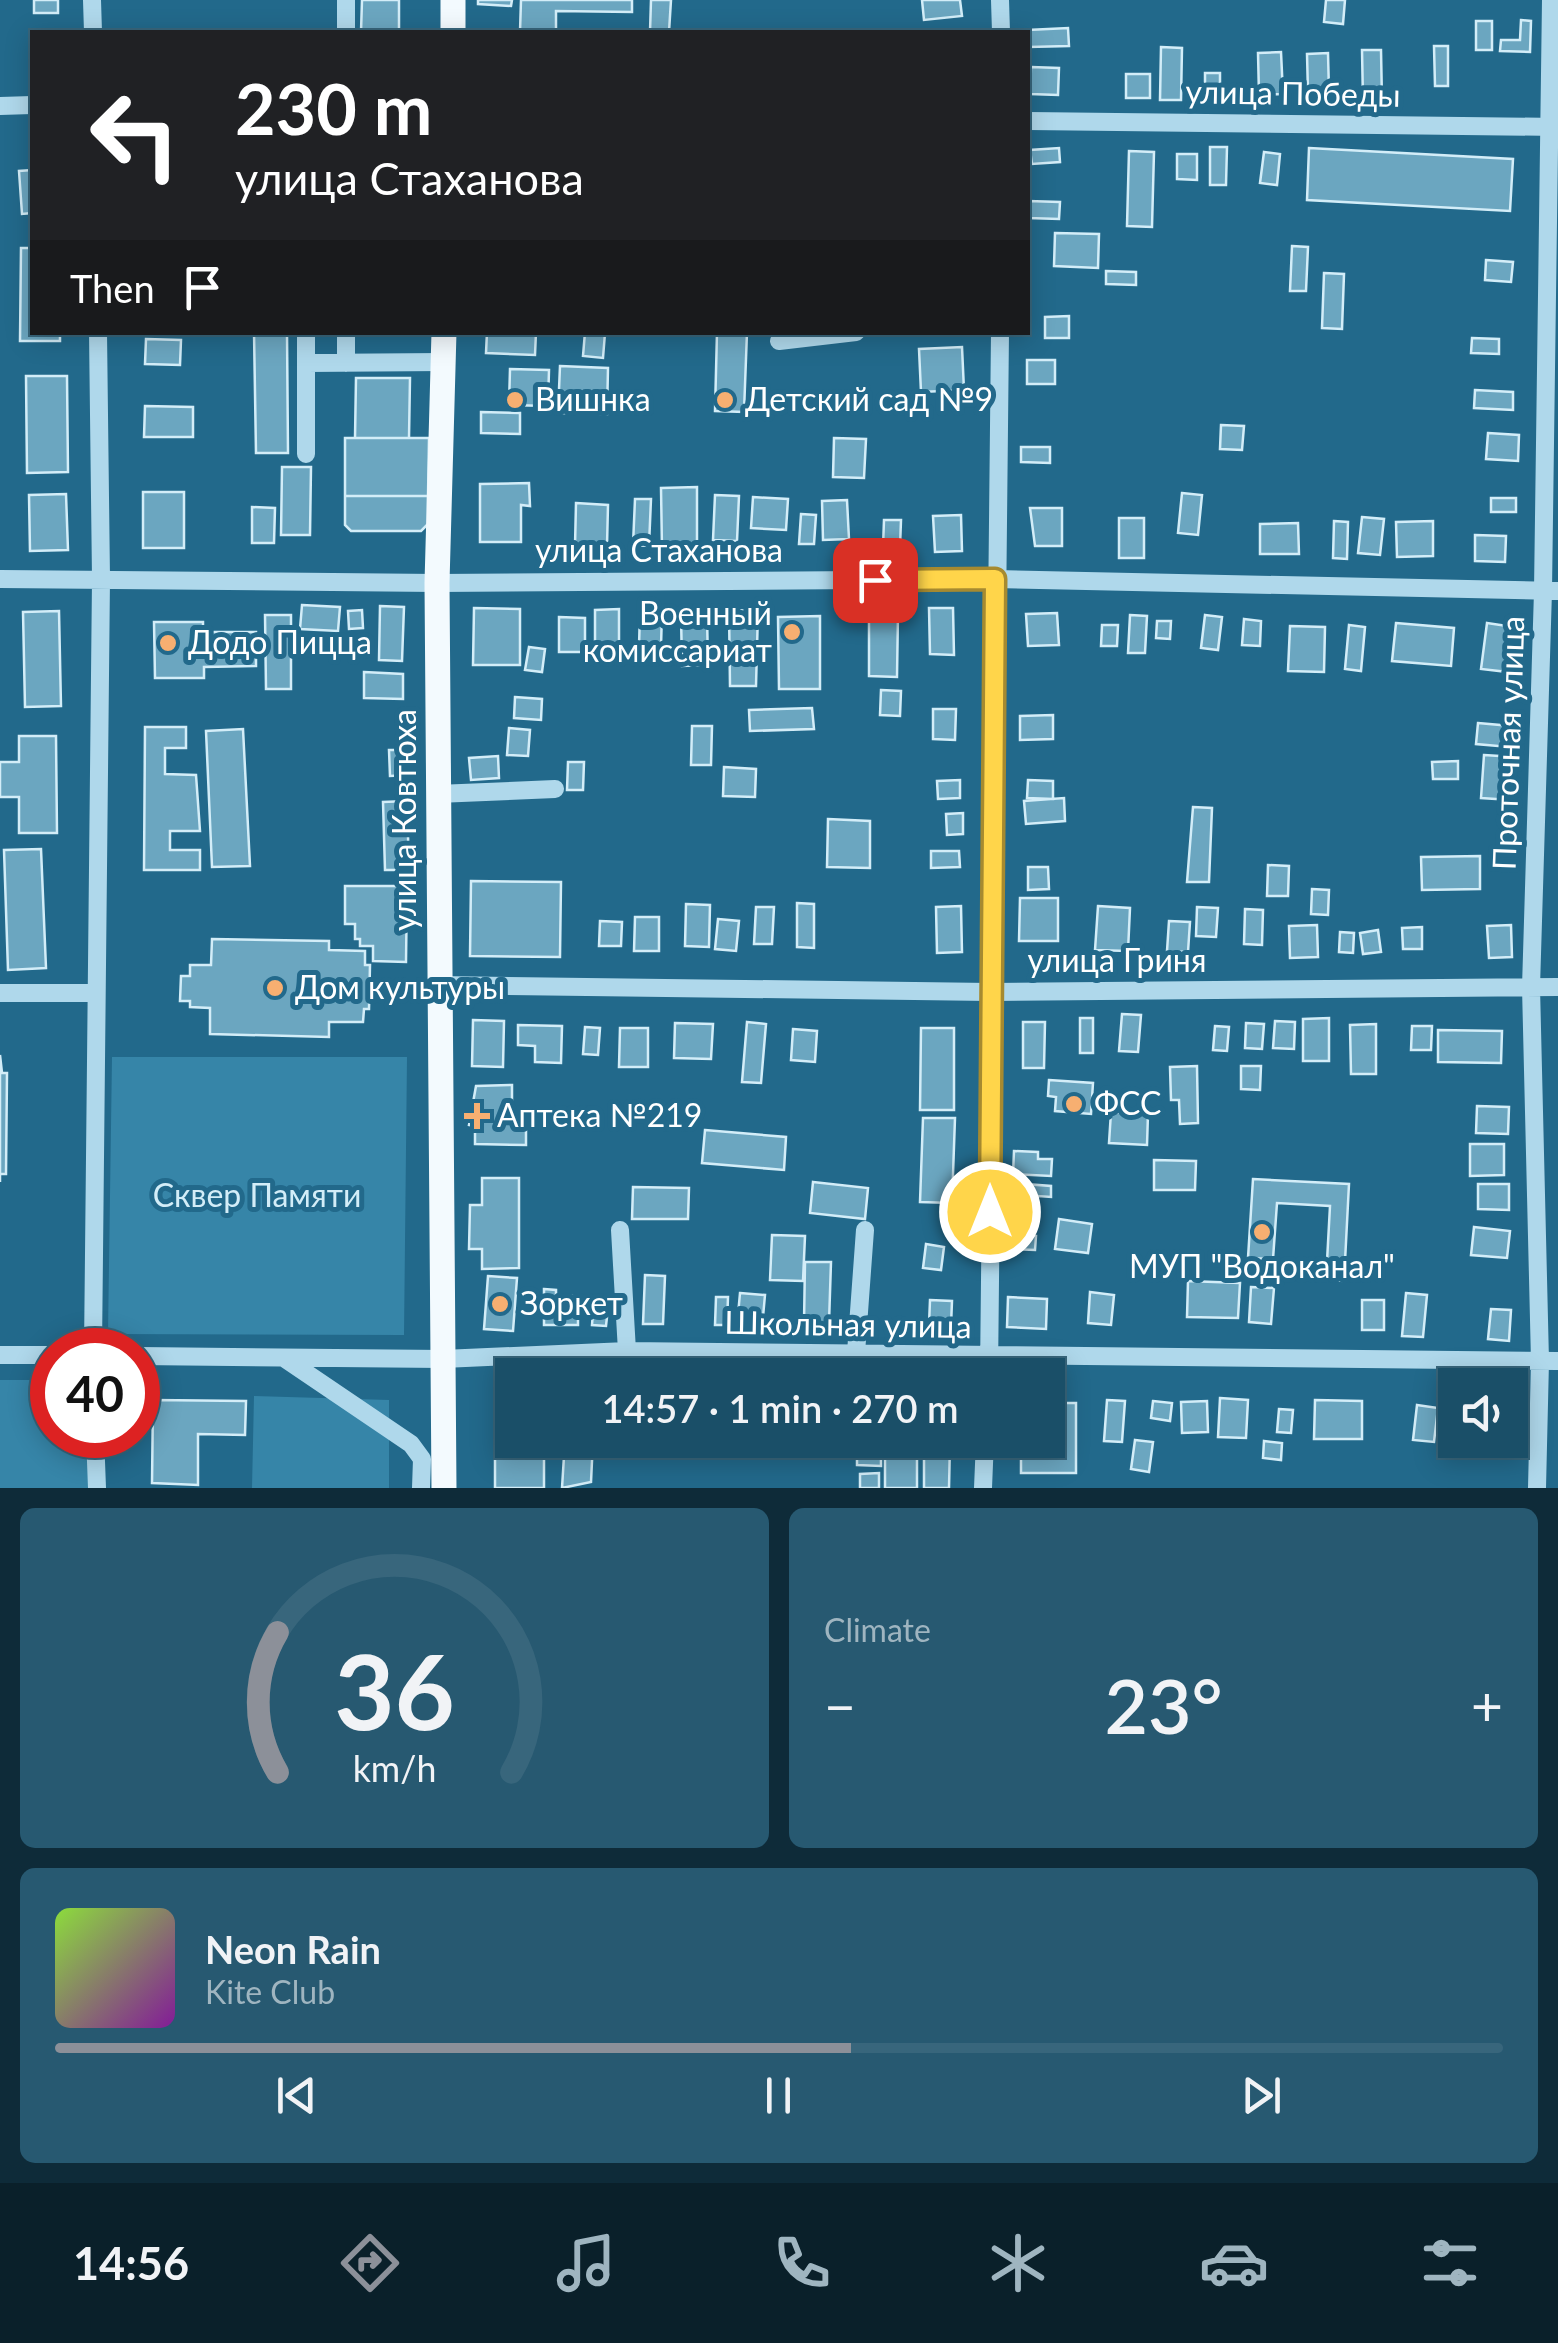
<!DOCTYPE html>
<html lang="en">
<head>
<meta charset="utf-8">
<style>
  body { margin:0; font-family:Lato,sans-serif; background:#275971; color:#f1f3f6; height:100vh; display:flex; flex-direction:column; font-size:38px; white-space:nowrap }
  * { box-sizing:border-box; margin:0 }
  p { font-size:32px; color:#9fb5c0 }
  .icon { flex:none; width:55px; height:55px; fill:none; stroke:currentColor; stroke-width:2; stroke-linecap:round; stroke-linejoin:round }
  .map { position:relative; height:1488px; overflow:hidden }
  .drawer { display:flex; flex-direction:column; gap:20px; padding:20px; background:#0e2b39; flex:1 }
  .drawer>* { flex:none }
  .hud { position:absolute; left:30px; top:30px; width:1000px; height:305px; border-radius:0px; box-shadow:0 5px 25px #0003,0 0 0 2px #38667c; background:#202124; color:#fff; overflow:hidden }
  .fabs { position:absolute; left:1438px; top:1368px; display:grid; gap:20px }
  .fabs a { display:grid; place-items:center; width:90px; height:90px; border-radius:0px; background:#1a4f68; box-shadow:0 5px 25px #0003,0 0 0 2px #38667c; font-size:50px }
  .speed { position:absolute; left:30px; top:1328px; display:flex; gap:20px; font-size:50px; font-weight:700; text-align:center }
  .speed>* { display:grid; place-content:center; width:130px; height:130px; border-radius:50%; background:#1a4f68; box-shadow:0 5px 25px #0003,0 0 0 2px #38667c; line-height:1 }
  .speed .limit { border:15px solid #d22; background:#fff; color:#111 }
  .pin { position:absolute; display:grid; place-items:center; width:85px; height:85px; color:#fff; margin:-42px; border-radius:20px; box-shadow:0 5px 15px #0006 }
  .me { position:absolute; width:110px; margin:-55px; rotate:0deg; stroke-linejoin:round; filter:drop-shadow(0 0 8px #0008) }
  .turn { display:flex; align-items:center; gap:35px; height:210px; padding:0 40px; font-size:45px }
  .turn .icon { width:130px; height:130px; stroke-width:2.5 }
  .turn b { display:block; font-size:70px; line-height:85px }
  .then { display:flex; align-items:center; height:95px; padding:0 40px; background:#0003; gap:20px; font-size:38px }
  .big { font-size:75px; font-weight:600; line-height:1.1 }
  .drawer .tile { flex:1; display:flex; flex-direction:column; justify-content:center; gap:15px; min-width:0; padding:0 35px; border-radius:15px; background:#275971 }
  .drawer .dial { align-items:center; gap:0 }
  .dial svg { height:260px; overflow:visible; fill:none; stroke:#38667c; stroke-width:7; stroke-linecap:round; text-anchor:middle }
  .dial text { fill:#f1f3f6; stroke:none }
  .song { display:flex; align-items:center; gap:30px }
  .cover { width:120px; height:120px; border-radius:15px; background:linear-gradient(135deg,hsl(90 70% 55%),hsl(290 70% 35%)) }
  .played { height:10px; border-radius:5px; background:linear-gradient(90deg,#8c9099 55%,#38667c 55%) }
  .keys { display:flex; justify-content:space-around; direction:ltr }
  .heat { display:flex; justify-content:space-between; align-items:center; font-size:55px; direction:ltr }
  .drawer .tiles { flex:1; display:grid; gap:20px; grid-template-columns:1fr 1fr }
  .tile:last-child { grid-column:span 2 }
  .trip { position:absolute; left:495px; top:1358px; width:570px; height:100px; border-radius:0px; background:#1a4f68; box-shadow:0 5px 25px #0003,0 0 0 2px #38667c; font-weight:600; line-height:100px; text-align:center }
  .dock { display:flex; height:160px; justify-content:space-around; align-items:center; background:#0a202a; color:#9fb5c0 }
  .dock .icon { width:70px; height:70px }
  .dock .selected { color:#8c9099 }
  .dock b { font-size:45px; color:#f1f3f6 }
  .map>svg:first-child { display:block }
</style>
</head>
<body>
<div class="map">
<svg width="1558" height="1488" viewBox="0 0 1558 1488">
  <rect width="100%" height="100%" fill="#22698b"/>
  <path fill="#3685a8" d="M112,1057H407L404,1335L108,1334Z
    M0,1380H52V1435H89V1488H0Z
    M254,1396L389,1400V1488H252Z"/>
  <path fill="#6ba6c0" stroke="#d3edf8" stroke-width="2.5" d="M34,0H58V13H34Z
    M362,0H399V32H361Z
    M478,0H512L511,6L478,4Z
    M521,0H632V12L556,11V32H520Z
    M651,0H671L669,32H650Z
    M922,0H960L962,16L924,20Z
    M1326,0H1345L1343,24L1324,22Z
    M1521,20L1531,21L1530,52L1500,51L1501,40H1520Z
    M1476,21H1492V50H1476Z
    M1068,28L1069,46L1029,47L1028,30Z
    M1434,46H1448V86H1435Z
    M1161,47L1182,48L1181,100H1160Z
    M1362,50H1381L1382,101H1363Z
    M1281,52L1283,94L1259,95L1258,53Z
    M1328,53L1329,92L1308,93L1307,54Z
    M1031,67L1059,68L1058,95L1030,94Z
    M1205,73H1220V97H1205Z
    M1126,74H1150V98H1126Z
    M1210,147H1227L1226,185H1210Z
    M1059,148L1060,162L1032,164L1030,150Z
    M1309,148L1513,159L1510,211L1307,200Z
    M1129,151L1154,152L1152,227L1127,226Z
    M1264,152L1280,154L1277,185L1260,183Z
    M1177,154H1197V180L1177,179Z
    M32,170V213L22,214L19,171Z
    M1028,201L1060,202L1059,219L1028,218Z
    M1055,233L1099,234L1098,268L1054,266Z
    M1292,246L1308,247L1306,291H1290Z
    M21,248H32V332H60V341H20Z
    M1486,260L1513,262L1511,282L1485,280Z
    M1106,271L1136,272V285L1106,284Z
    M1324,273L1344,274L1342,329L1322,328Z
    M1069,316V338H1045V317Z
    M254,332H287L288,453H256Z
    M487,332H536L535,355L486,353Z
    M585,332L605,333L603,358L583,356Z
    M717,332H747L744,412L715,411Z
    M1472,338L1499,339V354L1471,353Z
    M146,339L181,340L180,365L145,364Z
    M962,347L964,390L921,392L919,349Z
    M1027,360H1055V384H1027Z
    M560,366L608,368L607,414L558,413Z
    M510,369L549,370L548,406L509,405Z
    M26,376H67L68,472L27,473Z
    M356,378H410L409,438H355Z
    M1475,390L1513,392V410L1474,408Z
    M145,406L193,407V437H144Z
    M481,412L520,413V434L481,433Z
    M1221,425L1244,426L1242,450L1220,449Z
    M1488,433L1519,435L1518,461L1486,459Z
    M345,438H429L428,496H345Z
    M834,438L866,439L864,478L833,477Z
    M1021,447H1050V463L1021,462Z
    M282,467H311L310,535H281Z
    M529,483L530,506L521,505V542H480V484Z
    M697,487V550H662L661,488Z
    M143,492H184V548H143Z
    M1182,493L1202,495L1198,535L1178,533Z
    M66,494L68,550L30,551L29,495Z
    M715,495L739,496L737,541L713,540Z
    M345,496H428V524L421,531H351L345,525Z
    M753,497L788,499L786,530L751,528Z
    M1491,498H1516V512H1491Z
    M635,499H651L649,546L633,545Z
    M847,500L849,539L823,540L822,501Z
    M576,503L608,505L607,546H575Z
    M252,507L275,508L274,543H252Z
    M1030,508H1062V546H1035Z
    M801,514L816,515L814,544H799Z
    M961,515L962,551L935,552L933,516Z
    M1362,517L1384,519L1380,555L1358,553Z
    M1119,518H1144V558H1119Z
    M884,520H901L900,547H883Z
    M1334,521L1348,522L1347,559L1333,558Z
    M1433,521V556L1397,557L1396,522Z
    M1298,523L1299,554H1260V524Z
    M1475,535L1506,536L1505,562L1475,561Z
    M302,605L340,607L338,631L300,629Z
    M380,606L404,607L402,661L379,660Z
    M474,608L520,609V665H473Z
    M929,608H953L954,655L930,654Z
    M619,609V648L595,649V610Z
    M362,610L363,628L349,629L348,611Z
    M729,610L758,611L756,686H730Z
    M59,611L61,706L25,707L23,612Z
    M640,611H662L661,647H639Z
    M869,612L898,613L897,677L869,676Z
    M1057,613L1059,645L1028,646L1026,614Z
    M265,615H291V689H266Z
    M681,615H707L708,665L682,666Z
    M1130,615L1147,616L1145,653H1128Z
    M1205,615L1222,617L1218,650L1201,648Z
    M820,616V689H779L778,617Z
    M559,617L585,618V652H559Z
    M1244,619L1261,621L1260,646L1242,645Z
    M1157,621H1171L1170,639L1156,638Z
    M154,622H203V632H256V666L204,667V678H155Z
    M1396,623L1454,628L1451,666L1392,661Z
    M1487,623L1514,627L1508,672L1481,669Z
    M1102,625H1118L1117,646H1101Z
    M1349,625L1365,627L1361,671L1345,669Z
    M1290,626L1325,627L1324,672L1288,671Z
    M529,647L545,649L542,672L525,670Z
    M364,672L403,674V699L364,698Z
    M881,690L901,691L900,716L880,715Z
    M515,697L542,699L541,720L514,718Z
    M812,708L814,729L750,731L749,710Z
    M933,709H956L955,740L933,739Z
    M1053,715V739L1020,740V716Z
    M1478,723L1511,726L1509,747L1476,744Z
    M692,726H712L711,765H691Z
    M145,727H186V748H165V774L196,775L200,831H170V850H200V870H144Z
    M509,728L530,730L528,756L507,755Z
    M243,729L250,866L212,867L206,731Z
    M19,736H56L57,833H19V797H0V762H19Z
    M389,750H409V775L390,776Z
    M1484,755L1515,757L1511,800L1481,798Z
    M498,756L499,778L471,780L469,758Z
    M1458,761V779H1433L1432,762Z
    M568,762H584L583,790H567Z
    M724,767L756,769L755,797L723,796Z
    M960,780V798L938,799L937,781Z
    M1028,780L1053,781V799L1027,798Z
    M1064,798L1065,821L1026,824L1024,801Z
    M407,801L409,870H385L383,802Z
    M1193,807L1212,808L1209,882H1187Z
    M963,813V834L947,835L946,814Z
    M828,819L870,821V868L827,867Z
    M41,849L46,968L8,970L4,850Z
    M931,851H959L960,867L931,868Z
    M1480,856V889L1422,890L1421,857Z
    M1268,865L1289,866L1288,896H1267Z
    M1028,867H1048L1049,889L1028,890Z
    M471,881L561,882L560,957L470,956Z
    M345,886H407L406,962L373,961V946H360V939H355V924H345Z
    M1312,889L1329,890L1328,915L1311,914Z
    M1020,898H1058V941H1019Z
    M797,903L814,904V948L797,947Z
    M686,904L710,905L709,947L685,946Z
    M961,906L962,952L937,953L936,907Z
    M1098,906L1130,908L1128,951L1095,950Z
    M756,907H774L772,944H754Z
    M1197,907L1218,908L1216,937L1196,936Z
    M1245,909L1263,910L1262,945L1244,944Z
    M635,917H659V951H634Z
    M718,919L739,921L736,951L715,949Z
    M600,921L622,922L621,946H599Z
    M1169,921L1190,922L1188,952L1167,951Z
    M1317,925L1318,957L1290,958L1289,926Z
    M1511,925L1512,957L1489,958L1487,926Z
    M1422,927V949H1403L1402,928Z
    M1378,930L1381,952L1363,954L1360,933Z
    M1340,932L1354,933L1353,953L1339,952Z
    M212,939L329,941V950L365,951V965H370L369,1009H364L363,1022H329V1037L210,1034V1008L190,1007V1001H180L181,976H190V965H211Z
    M1122,1014L1141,1015L1138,1052L1119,1051Z
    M1080,1018H1093V1053H1080Z
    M1329,1018V1061H1303V1019Z
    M473,1020L504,1021L503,1067L472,1066Z
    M1275,1021L1295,1022L1294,1049L1273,1048Z
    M747,1022L766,1024L761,1083L742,1082Z
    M1023,1022H1045L1044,1068H1023Z
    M675,1023L713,1024L711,1059L674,1058Z
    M1246,1023L1264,1024L1262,1049L1245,1048Z
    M1376,1024V1074H1351L1350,1025Z
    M518,1025L562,1026L561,1063L535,1062V1046L518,1045Z
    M1215,1026L1229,1027L1227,1051L1213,1050Z
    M1412,1026H1432L1431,1050H1411Z
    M585,1027L600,1028L598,1055L583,1054Z
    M620,1028H648V1067H619Z
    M921,1028H954V1110H920Z
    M793,1029L817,1031L815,1062L791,1060Z
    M1438,1030L1502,1031L1501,1063L1438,1062Z
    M0,1055L2,1073H7L6,1174H0V1182Z
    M1197,1066L1198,1123L1180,1124L1179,1100H1171L1170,1067Z
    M1241,1066H1261L1260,1090L1241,1089Z
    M1049,1080L1093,1083L1091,1114L1055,1111L1056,1097L1048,1096Z
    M512,1085V1111L518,1112V1122H526V1145L475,1144V1126L469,1125L476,1086Z
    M1477,1106L1509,1107L1508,1134L1476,1133Z
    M1111,1112L1148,1114L1147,1145L1109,1143Z
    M923,1118H955L952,1203L920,1202Z
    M705,1130L786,1137L784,1170L702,1163Z
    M1470,1144H1504V1175L1470,1176Z
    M1014,1151L1038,1152V1159H1052L1051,1176L1013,1174Z
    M1154,1160L1196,1161L1195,1190H1154Z
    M482,1178H519V1268L482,1269V1249H469L470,1205H482Z
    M1253,1179L1349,1184L1344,1281L1326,1280L1330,1206L1277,1203L1273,1259L1248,1258Z
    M813,1182L868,1188L865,1219L810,1213Z
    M1011,1183L1051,1186V1197L1038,1196L1036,1213L1009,1211Z
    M1478,1184H1509V1210L1478,1209Z
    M633,1187L689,1188L688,1219H632Z
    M1059,1219L1092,1224L1088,1253L1055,1249Z
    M1474,1227L1510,1231L1507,1258L1471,1255Z
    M772,1235L805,1236L803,1281L770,1280Z
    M1011,1235L1036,1236L1035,1250L1010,1249Z
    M926,1244L944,1247L941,1270L923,1268Z
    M805,1262H831L829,1323H804Z
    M645,1275L665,1276L663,1324H643Z
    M488,1276L517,1278L513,1331L484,1329Z
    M1188,1281L1240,1283L1238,1318L1187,1317Z
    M1251,1287L1274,1288L1271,1324L1249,1322Z
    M544,1289L556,1290V1296H578V1325H544Z
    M1090,1292L1114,1295L1111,1325L1088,1323Z
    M740,1293L765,1295L762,1328L737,1326Z
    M1406,1293L1427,1295L1423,1337L1402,1336Z
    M716,1297H728L727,1325H715Z
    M1008,1297L1047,1299L1046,1329L1007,1327Z
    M594,1298L609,1299L606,1326L592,1325Z
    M930,1300L952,1301L951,1326L929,1325Z
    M1362,1300H1384V1330H1362Z
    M1491,1309L1511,1310L1509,1341L1488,1339Z
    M1220,1398L1248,1400L1246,1438L1218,1437Z
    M153,1400L246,1401L245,1435L198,1434V1485L152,1483Z
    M1107,1400L1125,1401L1122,1442L1104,1441Z
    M1315,1400L1362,1401V1439H1314Z
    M1153,1401L1172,1403L1170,1421L1151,1418Z
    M1207,1401L1208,1432L1182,1433L1181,1402Z
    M1048,1403H1076V1473H1021V1440H1048Z
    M1417,1405L1438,1408L1434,1442L1413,1440Z
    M1279,1409L1293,1410L1291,1433L1277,1432Z
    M1445,1413L1455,1414V1440L1470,1443L1443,1441Z
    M495,1420H512V1440H544V1488H495Z
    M565,1440H593L591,1482L562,1488Z
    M647,1440H695V1445H647Z
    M741,1440H763L762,1455L740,1454Z
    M857,1440H881V1466L857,1465Z
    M1135,1440L1153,1442L1149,1472L1131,1469Z
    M1482,1440H1506L1505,1449L1482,1447Z
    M1264,1441L1282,1443L1281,1460L1263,1458Z
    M917,1442V1488H885V1443Z
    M924,1443H950L949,1488H924Z
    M879,1473V1488H860V1474Z"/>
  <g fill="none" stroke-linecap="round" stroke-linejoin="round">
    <path stroke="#afd8eb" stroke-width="18" d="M92,0L93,32
      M346,0V32
      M1000,0L1001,32
      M0,106L32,105
      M1028,121L1558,127
      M306,332V363
      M346,332V363
      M779,341L856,332
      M306,454V363L444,362
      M0,579L437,583L995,579L1558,591
      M437,794L555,789
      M437,985L990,992L1558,987
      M0,993H96
      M620,1230L627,1351
      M93,1350L101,579L98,332
      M856,1353L865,1230
      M0,1355H52
      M138,1356L443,1359L627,1351L1558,1361
      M284,1358L411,1444L422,1459L421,1488
      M989,1375L1000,332
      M95,1435L97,1488
      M983,1488L985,1440
      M1537,1488L1540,1361L1531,987L1543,591L1551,0"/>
    <path stroke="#f3fafe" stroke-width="25" d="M453,32V0
      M444,1488L437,583L444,332"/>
  </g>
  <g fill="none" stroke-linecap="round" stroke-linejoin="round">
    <defs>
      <path id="route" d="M875,580L995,579L990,1212"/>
    </defs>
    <use href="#route" stroke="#a68a30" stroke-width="25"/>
    <use href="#route" stroke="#ffd54a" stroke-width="18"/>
  </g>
  <g fill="#f7af71" stroke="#22698b" stroke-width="4">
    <circle cx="515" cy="400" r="10"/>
    <circle cx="725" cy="400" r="10"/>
    <circle cx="792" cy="632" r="10"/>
    <circle cx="168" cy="643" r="10"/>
    <circle cx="275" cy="988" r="10"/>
    <circle cx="1074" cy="1104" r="10"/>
    <path d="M472 1101h10v10h10v10h-10v10h-10v-10h-10v-10h10z"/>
    <circle cx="1262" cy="1232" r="10"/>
    <circle cx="500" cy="1304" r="10"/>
  </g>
  <g text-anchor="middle" stroke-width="10" stroke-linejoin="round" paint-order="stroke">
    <g font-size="32" fill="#fff" stroke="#22698b">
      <text transform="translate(1293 94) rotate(1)" y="11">улица Победы</text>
      <text x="659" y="562">улица Стаханова</text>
      <text transform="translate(1509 743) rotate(-88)" y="11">Проточная улица</text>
      <text transform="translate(405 820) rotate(-90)" y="11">улица Ковтюха</text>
      <text x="1117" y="972">улица Гриня</text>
      <text transform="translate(848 1325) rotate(1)" y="11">Школьная улица</text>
    </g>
    <g font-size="32" fill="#fff" stroke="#22698b" text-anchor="start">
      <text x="535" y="411">Вишнка</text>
      <text x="745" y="411">Детский сад №9</text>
      <text x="772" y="625" text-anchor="end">Военный<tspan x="772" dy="37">комиссариат</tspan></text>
      <text x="188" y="654">Додо Пицца</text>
      <text x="295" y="999">Дом культуры</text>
      <text x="1094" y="1115">ФСС</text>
      <text x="497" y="1127">Аптека №219</text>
      <text x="1262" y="1278" text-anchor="middle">МУП "Водоканал"</text>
      <text x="520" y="1315">Зоркет</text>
    </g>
    <g font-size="32" fill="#d3edf8" stroke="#22698b">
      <text x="257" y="1207">Сквер Памяти</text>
    </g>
  </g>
</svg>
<div class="fabs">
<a><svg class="icon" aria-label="sound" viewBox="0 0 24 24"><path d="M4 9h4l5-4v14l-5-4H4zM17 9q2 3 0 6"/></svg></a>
</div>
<div class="speed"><div class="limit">40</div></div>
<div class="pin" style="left:875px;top:580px;background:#d93025"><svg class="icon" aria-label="arrive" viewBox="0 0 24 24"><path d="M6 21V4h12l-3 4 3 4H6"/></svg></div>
<svg class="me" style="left:990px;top:1212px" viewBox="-20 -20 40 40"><circle r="17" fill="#ffd54a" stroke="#fff" stroke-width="3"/><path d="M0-11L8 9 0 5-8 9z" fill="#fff"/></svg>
<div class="trip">14:57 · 1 min · 270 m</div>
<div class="hud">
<div class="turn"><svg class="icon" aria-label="left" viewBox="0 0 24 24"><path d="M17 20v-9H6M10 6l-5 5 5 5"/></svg><div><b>230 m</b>улица Стаханова</div></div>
<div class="then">Then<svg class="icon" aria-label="arrive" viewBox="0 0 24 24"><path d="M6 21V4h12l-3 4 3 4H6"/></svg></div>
</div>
</div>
<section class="drawer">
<div class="tiles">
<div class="tile dial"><svg viewBox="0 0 100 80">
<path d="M14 69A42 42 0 1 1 86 69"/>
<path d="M14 69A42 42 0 0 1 14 26" stroke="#8c9099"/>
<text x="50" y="56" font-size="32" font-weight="700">36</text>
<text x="50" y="72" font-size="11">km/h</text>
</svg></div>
<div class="tile"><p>Climate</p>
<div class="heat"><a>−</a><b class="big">23°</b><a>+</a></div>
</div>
<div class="tile">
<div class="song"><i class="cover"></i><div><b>Neon Rain</b><p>Kite Club</p></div></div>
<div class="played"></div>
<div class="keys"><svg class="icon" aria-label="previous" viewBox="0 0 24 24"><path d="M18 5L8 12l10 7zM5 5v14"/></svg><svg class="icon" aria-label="pause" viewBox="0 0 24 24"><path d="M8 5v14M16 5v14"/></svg><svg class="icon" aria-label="next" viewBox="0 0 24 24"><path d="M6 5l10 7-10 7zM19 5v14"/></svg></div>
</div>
</div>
</section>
<nav class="dock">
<b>14:56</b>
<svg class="icon selected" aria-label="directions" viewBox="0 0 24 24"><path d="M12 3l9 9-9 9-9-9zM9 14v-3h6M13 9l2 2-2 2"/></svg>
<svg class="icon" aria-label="music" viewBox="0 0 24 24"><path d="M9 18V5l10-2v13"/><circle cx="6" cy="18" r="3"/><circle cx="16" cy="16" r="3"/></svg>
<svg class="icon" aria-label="phone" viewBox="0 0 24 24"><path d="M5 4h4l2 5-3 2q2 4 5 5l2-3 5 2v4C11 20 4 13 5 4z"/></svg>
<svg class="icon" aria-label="climate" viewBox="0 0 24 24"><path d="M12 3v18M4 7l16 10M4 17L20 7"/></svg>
<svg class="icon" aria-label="car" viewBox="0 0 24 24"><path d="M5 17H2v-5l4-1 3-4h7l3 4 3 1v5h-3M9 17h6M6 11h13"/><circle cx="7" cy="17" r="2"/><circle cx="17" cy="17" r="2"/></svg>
<svg class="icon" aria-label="filters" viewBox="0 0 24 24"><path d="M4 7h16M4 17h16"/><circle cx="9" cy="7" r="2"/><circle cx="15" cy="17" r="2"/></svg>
</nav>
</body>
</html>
